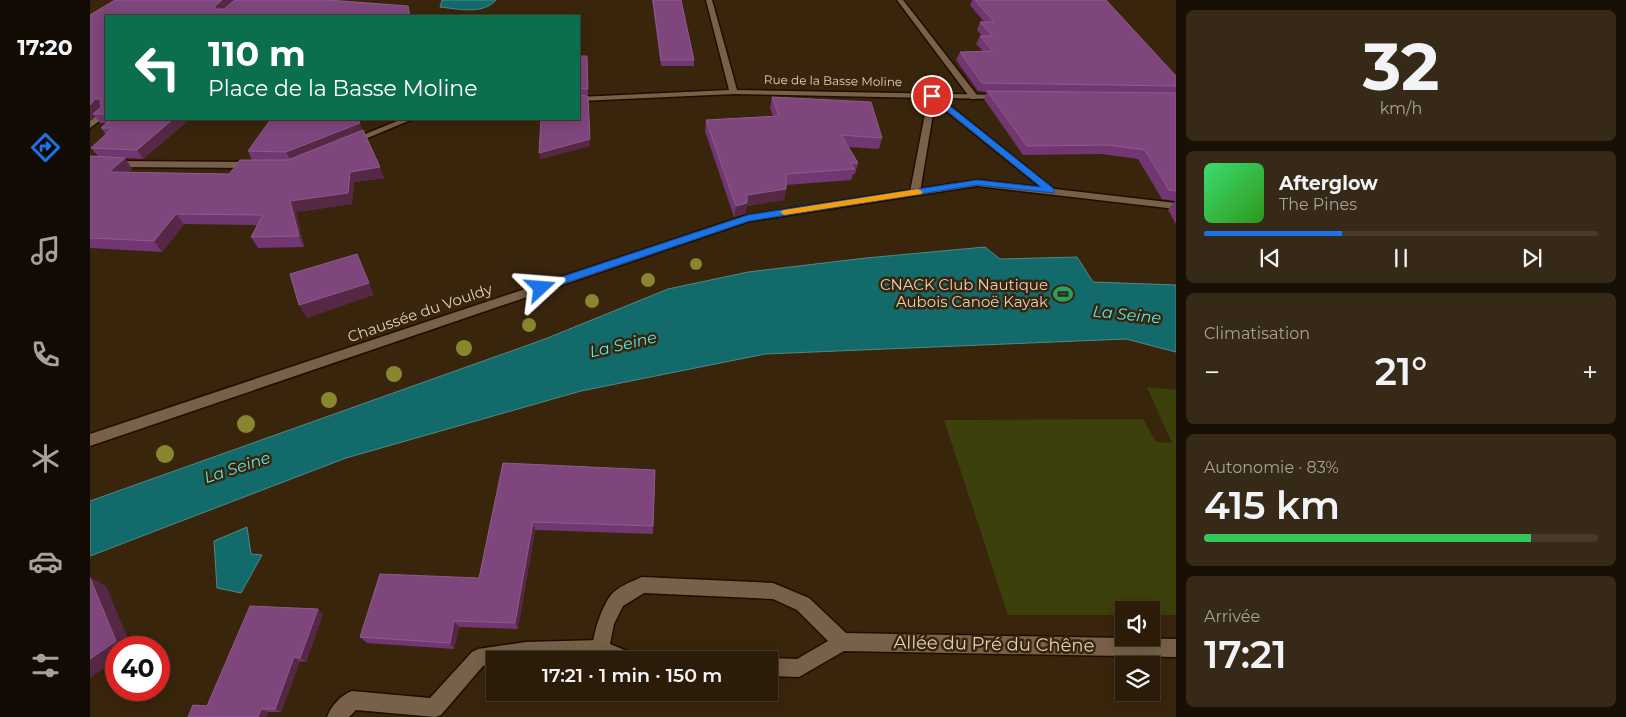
<!DOCTYPE html>
<html lang="fr">
<head>
<meta charset="utf-8">
<style>
  body { margin:0; font-family:Montserrat,sans-serif; background:#372917; color:#f1f3f6; height:100vh; display:flex; flex-direction:column; font-size:19px; white-space:nowrap }
  * { box-sizing:border-box; margin:0 }
  p { font-size:16px; color:#a6a19c }
  .icon { flex:none; width:28px; height:28px; fill:none; stroke:currentColor; stroke-width:2; stroke-linecap:round; stroke-linejoin:round }
  .map { position:relative; flex:1; overflow:hidden }
  .drawer { display:flex; flex-direction:column; gap:10px; padding:10px; background:#180f05; width:450px }
  .drawer>* { flex:none }
  .hud { position:absolute; left:15px; top:15px; width:475px; height:105px; border-radius:0px; box-shadow:0 2px 12px #0003,0 0 0 1px #473a2a; background:#0b6e4f; color:#fff; overflow:hidden }
  .fabs { position:absolute; left:1025px; top:601px; display:grid; gap:10px }
  .fabs a { display:grid; place-items:center; width:45px; height:45px; border-radius:0px; background:#2b1c09; box-shadow:0 2px 12px #0003,0 0 0 1px #473a2a; font-size:25px }
  .speed { position:absolute; left:15px; top:636px; display:flex; gap:10px; font-size:25px; font-weight:700; text-align:center }
  .speed>* { display:grid; place-content:center; width:65px; height:65px; border-radius:50%; background:#2b1c09; box-shadow:0 2px 12px #0003,0 0 0 1px #473a2a; line-height:1 }
  .speed .limit { border:8px solid #d22; background:#fff; color:#111 }
  .pin { position:absolute; display:grid; place-items:center; width:42px; height:42px; color:#fff; margin:-21px; border:2px solid #fff; border-radius:50%; box-shadow:0 1px 5px #0007 }
  .me { position:absolute; width:55px; margin:-28px; rotate:71deg; stroke-linejoin:round; filter:drop-shadow(0 0 4px #0008) }
  .turn { display:flex; align-items:center; gap:18px; height:105px; padding:0 20px; font-size:22px }
  .turn .icon { width:65px; height:65px; stroke-width:2.5 }
  .turn b { display:block; font-size:35px; line-height:42px }
  .big { font-size:38px; font-weight:600; line-height:1.1 }
  .drawer .card { flex:1; display:flex; flex-direction:column; justify-content:center; gap:8px; min-width:0; padding:0 18px; border-radius:8px; background:#372917 }
  .drawer .dial { align-items:center; gap:0 }
  .dial b { font-size:65px; line-height:1 }
  .song { display:flex; align-items:center; gap:15px }
  .cover { width:60px; height:60px; border-radius:8px; background:linear-gradient(135deg,hsl(140 70% 55%),hsl(110 70% 35%)) }
  .played { height:5px; border-radius:2px; background:linear-gradient(90deg,#1a73e8 35%,#473a2a 35%) }
  .keys { display:flex; justify-content:space-around; direction:ltr }
  .heat { display:flex; justify-content:space-between; align-items:center; font-size:28px; direction:ltr }
  .charge { height:8px; border-radius:4px; background:linear-gradient(90deg,#34c759 83%,#473a2a 0) }
  .trip { position:absolute; left:396px; top:651px; width:292px; height:50px; border-radius:0px; background:#2b1c09; box-shadow:0 2px 12px #0003,0 0 0 1px #473a2a; font-weight:600; line-height:50px; text-align:center }
  main { display:flex; flex:1; min-height:0 }
  .tabs { display:flex; flex-direction:column; width:90px; justify-content:space-around; align-items:center; background:#110b04; color:#a6a19c }
  .tabs .icon { width:35px; height:35px }
  .tabs .active { color:#1a73e8 }
  .tabs b { font-size:22px; color:#f1f3f6 }
  .map>svg:first-child { display:block }
</style>
</head>
<body>
<main>
<nav class="tabs">
<b>17:20</b>
<svg class="icon active" aria-label="directions" viewBox="0 0 24 24"><path d="M12 3l9 9-9 9-9-9zM9 14v-3h6M13 9l2 2-2 2"/></svg>
<svg class="icon" aria-label="music" viewBox="0 0 24 24"><path d="M9 18V5l10-2v13"/><circle cx="6" cy="18" r="3"/><circle cx="16" cy="16" r="3"/></svg>
<svg class="icon" aria-label="phone" viewBox="0 0 24 24"><path d="M5 4h4l2 5-3 2q2 4 5 5l2-3 5 2v4C11 20 4 13 5 4z"/></svg>
<svg class="icon" aria-label="climate" viewBox="0 0 24 24"><path d="M12 3v18M4 7l16 10M4 17L20 7"/></svg>
<svg class="icon" aria-label="car" viewBox="0 0 24 24"><path d="M5 17H2v-5l4-1 3-4h7l3 4 3 1v5h-3M9 17h6M6 11h13"/><circle cx="7" cy="17" r="2"/><circle cx="17" cy="17" r="2"/></svg>
<svg class="icon" aria-label="filters" viewBox="0 0 24 24"><path d="M4 7h16M4 17h16"/><circle cx="9" cy="7" r="2"/><circle cx="15" cy="17" r="2"/></svg>
</nav>
<div class="map">
<svg width="1086" height="717" viewBox="0 0 1086 717">
  <rect width="100%" height="100%" fill="#39250c"/>
  <path fill="#3c400b" d="M1057,387L1086,390V615H1061V610H1034V615H918L854,420L1053,419L1066,442L1082,443Z"/>
  <path fill="#136a6b" stroke="#508986" d="M352,0H406C393,15 368,9 350,7Z
    M895,247L910,259L987,257L1003,282L1086,285V352L1036,339L675,354L491,391L256,458L0,556V501L455,339L578,289L658,272L776,258Z
    M157,527L161,554L172,555L151,593L127,588L124,541Z"/>
  <g fill="none" stroke-linecap="round" stroke-linejoin="round">
    <defs>
      <path id="lane" d="M807,0H813L887,95V99H881Z
        M510,640L516,643L519,649L516,655L510,658L405,660V664L393,666L351,715L345,717L266,710L259,717H237C241,706 251,695 262,691L340,698L382,652L388,649L436,642Z"/>
      <path id="street" d="M616,0H622L647,90L914,95V99H911L850,98L966,191L964,193H958L845,102L830,192L828,194H822L820,192L838,98L644,94L489,101V97L639,90Z
        M13,110H16V116L0,128V121Z
        M312,119H323L263,144L256,142Z
        M0,158L25,161L162,162L167,165L162,168L25,167L0,164Z
        M552,577L683,583L719,598L756,633L1086,639V657L754,651L709,677L680,676V660H676L680,658L707,659L738,641L707,610L683,599L554,593L533,606L524,624L520,644L544,654L547,660H516L504,655C499,642 512,606 521,595C527,587 543,581 552,577Z"/>
      <path id="secondary" d="M887,180L1086,203V209L887,186L660,221L0,446V434L654,216Z"/>
    </defs>
    <use href="#lane" stroke="#200d00" stroke-width="3"/>
    <use href="#street" stroke="#200d00" stroke-width="3"/>
    <use href="#secondary" stroke="#200d00" stroke-width="3"/>
    <use href="#lane" fill="#786148" fill-rule="evenodd"/>
    <use href="#street" fill="#786148" fill-rule="evenodd"/>
    <use href="#secondary" fill="#786148" fill-rule="evenodd"/>
  </g>
  <g fill="#898630">
    <circle cx="606" cy="264" r="6"/>
    <circle cx="558" cy="280" r="7"/>
    <circle cx="502" cy="301" r="7"/>
    <circle cx="439" cy="325" r="7"/>
    <circle cx="374" cy="348" r="8"/>
    <circle cx="304" cy="374" r="8"/>
    <circle cx="239" cy="400" r="8"/>
    <circle cx="156" cy="424" r="9"/>
    <circle cx="75" cy="454" r="9"/>
  </g>
  <path fill="#723673" d="M562,0H591L604,60V66H571Z
    M882,0H1016L1086,76V224L1078,210L1085,201L1072,199L1048,159L1012,154L933,155L894,99L897,92L888,91L866,60L870,52L893,51L886,44L890,36H892L887,30L890,22H894L880,5Z
    M16,16V119H100L53,159L35,158L42,169L39,172L139,174L162,160L158,151L273,130L294,178L264,182L262,204L206,212L214,247L168,248L161,237L167,225L94,224L72,252L0,248V156H8L1,148L16,135L11,128L16,123H10L5,116L0,120Z
    M489,56H497L498,95H491L500,146L450,159L489,119Z
    M682,97L792,138L789,149L758,147L768,163L765,174H763L761,180L696,185V189L694,200L657,206L655,214L644,217L615,131L616,120L683,116L680,108Z
    M413,463L565,470L563,534L445,530L428,629L369,627L364,649L277,643L270,637L389,578Z
    M233,614L216,662L210,661L191,712H178L176,717H98L117,706Z"/>
  <path fill="#562846" d="M132,0H146L129,15L125,9V6Z
    M498,96L500,146L450,159L449,153Z
    M5,99H10L16,108L3,114L5,116L0,120V105Z
    M83,119H100L53,159L47,150Z
    M270,123L273,132L201,161L196,152Z
    M35,158L42,169L27,182L19,172Z
    M290,167L294,178L264,182L262,204L206,212L214,247L209,236L200,201L260,172Z
    M696,189L694,200L657,206L655,214L644,217L646,206L657,195Z
    M86,214L94,224L72,252L64,241Z
    M267,254L284,295L217,318L209,305Z
    M443,522L445,530L428,629L425,623Z
    M0,577L16,586L42,648H26V660L0,678Z
    M228,609L233,614L216,662L210,658Z
    M364,621L369,627L364,649L360,643Z
    M204,657L210,661L191,712L185,709Z
    M171,709L178,712L176,717H168Z"/>
  <path fill="#7e467c" stroke="#8d5c87" d="M25,0H132L125,6V9H134L145,0H239L318,6L320,16H16V114H3L11,107L10,99H5L0,105V15Z
    M563,0H591L604,60H571Z
    M885,0H1016L1086,76V86L892,83L870,52L903,51L890,36H903L890,22H904Z
    M489,56H497L498,89H489Z
    M897,91L1086,93V191L1079,190L1055,150L1018,145L937,146Z
    M489,95L498,96L500,139L449,153L451,119H489Z
    M682,97L781,102L792,138L751,135L768,163H760L764,169L696,174V189L657,195V203L646,206L616,120L689,116Z
    M17,119H83L47,150L1,148L23,128H11L21,119Z
    M181,119H268L270,123L196,152L158,151Z
    M273,130L290,167L260,172L258,193L200,201L209,236L161,237L173,215L86,214L64,241L0,238V156L35,158L19,172L139,174L150,160H198Z
    M267,254L279,283L209,305L200,274Z
    M413,463L565,470L563,526L443,522L425,623L364,621L360,643L270,637L290,574L389,578Z
    M0,578L26,641L0,659Z
    M160,606L228,609L210,658L204,657L185,709H171L168,717H98L103,705L117,706Z"/>
  <path fill="#1a73e8" stroke="#114b97" d="M840,94H845L964,189V193L887,185L659,221L455,290H447L446,288L447,285L658,215L887,180L951,187L840,97Z"/>
  <path fill="#f59e0b" d="M828,189L833,192L831,194L694,215L690,212L694,210Z"/>
  <defs>
    <symbol id="stadium-bare" viewBox="-9 -9 18 18"><path d="M0-5a6.5 5 0 1 0 0 10a6.5 5 0 1 0 0-10ZM-3.5-1.8h7v3.6h-7Z" fill="#2e9e5b" stroke="#39250c" stroke-width="2.5" paint-order="stroke"/></symbol>
  </defs>
  <g fill-rule="evenodd">
    <use href="#stadium-bare" x="959" y="280" width="28" height="28"/>
  </g>
  <g text-anchor="middle" stroke-width="5" stroke-linejoin="round" paint-order="stroke">
    <g font-size="12" fill="#dfd1c4" stroke="#39250c">
      <text transform="translate(743 81) rotate(1)" y="4">Rue de la Basse Moline</text>
    </g>
    <g font-size="15" fill="#dfd1c4" stroke="#39250c" text-anchor="end">
      <text x="958" y="290">CNACK Club Nautique<tspan x="958" dy="17">Aubois Canoë Kayak</tspan></text>
    </g>
    <g font-size="15" fill="#dfd1c4" stroke="#39250c">
      <text transform="translate(330 313) rotate(-19)" y="5">Chaussée du Vouldy</text>
    </g>
    <g font-size="16" font-style="italic" fill="#53ebec" stroke="#39250c">
      <text transform="translate(1037 314) rotate(6)" y="6">La Seine</text>
      <text transform="translate(533 344) rotate(-13)" y="6">La Seine</text>
      <text transform="translate(147 467) rotate(-18)" y="6">La Seine</text>
    </g>
    <g font-size="18" fill="#dfd1c4" stroke="#39250c">
      <text transform="translate(904 644) rotate(1)" y="6">Allée du Pré du Chêne</text>
    </g>
  </g>
</svg>
<div class="fabs">
<a><svg class="icon" aria-label="sound" viewBox="0 0 24 24"><path d="M4 9h4l5-4v14l-5-4H4zM17 9q2 3 0 6"/></svg></a>
<a><svg class="icon" aria-label="layers" viewBox="0 0 24 24"><path d="M12 4l9 5-9 5-9-5zM3 14l9 5 9-5"/></svg></a>
</div>
<div class="speed"><div class="limit">40</div></div>
<div class="pin" style="left:842px;top:96px;background:#d93025"><svg class="icon" aria-label="arrive" viewBox="0 0 24 24"><path d="M6 21V4h12l-3 4 3 4H6"/></svg></div>
<svg class="me" style="left:451px;top:288px" viewBox="-20 -20 40 40"><path d="M0-17L14 15 0 8-14 15z" fill="#1a73e8" stroke="#fff" stroke-width="4"/></svg>
<div class="trip">17:21 · 1 min · 150 m</div>
<div class="hud">
<div class="turn"><svg class="icon" aria-label="left" viewBox="0 0 24 24"><path d="M17 20v-9H6M10 6l-5 5 5 5"/></svg><div><b>110 m</b>Place de la Basse Moline</div></div>
</div>
</div>
<section class="drawer">
<div class="card dial"><b>32</b><p>km/h</p></div>
<div class="card">
<div class="song"><i class="cover"></i><div><b>Afterglow</b><p>The Pines</p></div></div>
<div class="played"></div>
<div class="keys"><svg class="icon" aria-label="previous" viewBox="0 0 24 24"><path d="M18 5L8 12l10 7zM5 5v14"/></svg><svg class="icon" aria-label="pause" viewBox="0 0 24 24"><path d="M8 5v14M16 5v14"/></svg><svg class="icon" aria-label="next" viewBox="0 0 24 24"><path d="M6 5l10 7-10 7zM19 5v14"/></svg></div>
</div>
<div class="card"><p>Climatisation</p>
<div class="heat"><a>−</a><b class="big">21°</b><a>+</a></div>
</div>
<div class="card"><p>Autonomie · 83%</p><b class="big">415 km</b><div class="charge"></div></div>
<div class="card"><p>Arrivée</p><b class="big">17:21</b></div>
</section>
</main>
</body>
</html>
